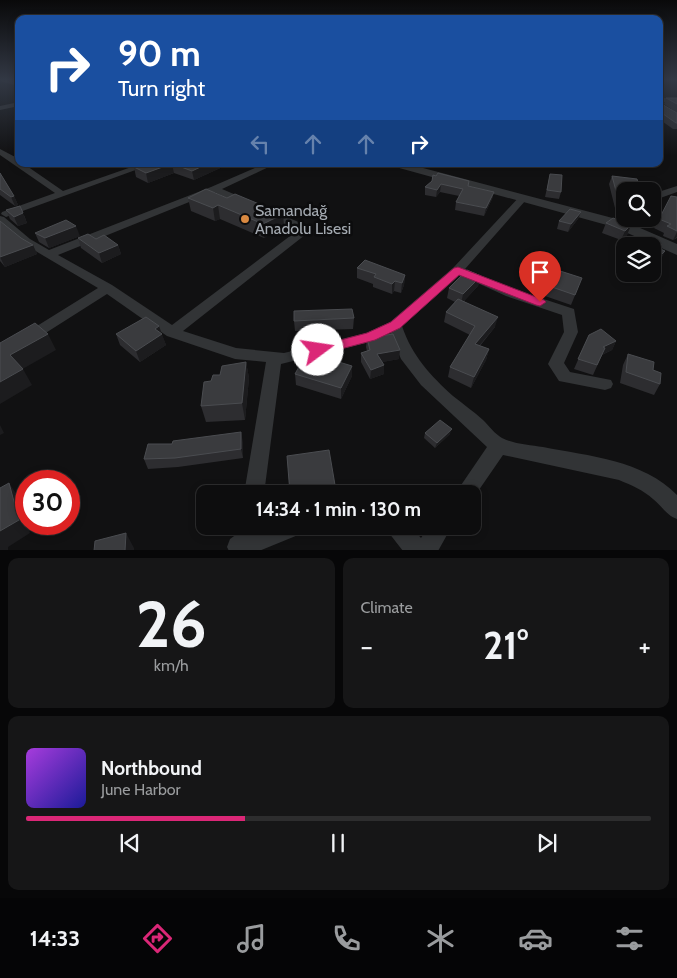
<!DOCTYPE html>
<html lang="en">
<head>
<meta charset="utf-8">
<style>
  body { margin:0; font-family:Cabin,sans-serif; background:#161617; color:#f1f3f6; height:100vh; display:flex; flex-direction:column; font-size:19px; white-space:nowrap }
  * { box-sizing:border-box; margin:0 }
  p { font-size:16px; color:#9a9c9e }
  .icon { flex:none; width:28px; height:28px; fill:none; stroke:currentColor; stroke-width:2; stroke-linecap:round; stroke-linejoin:round }
  .map { position:relative; height:550px; overflow:hidden }
  .drawer { display:flex; flex-direction:column; gap:8px; padding:8px; background:#070708; flex:1 }
  .drawer>* { flex:none }
  .top-card { position:absolute; left:15px; top:15px; width:648px; height:152px; border-radius:10px; box-shadow:0 2px 8px #0003,0 0 0 1px #2d2d2e; background:#1a4fa0; color:#fff; overflow:hidden }
  .controls { position:absolute; left:616px; top:182px; display:grid; gap:10px }
  .controls a { display:grid; place-items:center; width:45px; height:45px; border-radius:10px; background:#0d0d0e; box-shadow:0 2px 8px #0003,0 0 0 1px #2d2d2e; font-size:25px }
  .speed { position:absolute; left:15px; top:470px; display:flex; gap:10px; font-size:25px; font-weight:700; text-align:center }
  .speed>* { display:grid; place-content:center; width:65px; height:65px; border-radius:50%; background:#0d0d0e; box-shadow:0 2px 8px #0003,0 0 0 1px #2d2d2e; line-height:1 }
  .speed .limit { border:8px solid #d22; background:#fff; color:#111 }
  .pin { position:absolute; display:grid; place-items:center; width:42px; height:42px; color:#fff; margin:-51px -21px; border-radius:50% 50% 50% 0; rotate:-45deg; box-shadow:0 0 5px #0007 }
  .pin .icon { rotate:45deg }
  .me { position:absolute; width:55px; margin:-28px; rotate:76deg; stroke-linejoin:round; filter:drop-shadow(0 0 4px #0008) }
  .turn { display:flex; align-items:center; gap:18px; height:105px; padding:0 20px; font-size:22px }
  .turn .icon { width:65px; height:65px; stroke-width:2.5 }
  .turn b { display:block; font-size:35px; line-height:42px }
  .lanes { display:flex; align-items:center; height:48px; padding:0 20px; background:#0003; justify-content:center; gap:25px; direction:ltr }
  .lanes .off { opacity:.35 }
  .big { font-size:38px; font-weight:700; line-height:1.1 }
  .drawer .card { flex:1; display:flex; flex-direction:column; justify-content:center; gap:8px; min-width:0; padding:0 18px; border-radius:10px; background:#161617 }
  .drawer .dial { align-items:center; gap:0 }
  .dial b { font-size:65px; line-height:1 }
  .song { display:flex; align-items:center; gap:15px }
  .cover { width:60px; height:60px; border-radius:8px; background:linear-gradient(135deg,hsl(280 70% 55%),hsl(240 70% 35%)) }
  .played { height:5px; border-radius:2px; background:linear-gradient(90deg,#db2777 35%,#2d2d2e 35%) }
  .keys { display:flex; justify-content:space-around; direction:ltr }
  .heat { display:flex; justify-content:space-between; align-items:center; font-size:28px; direction:ltr }
  .drawer .tiles { flex:1; display:grid; gap:8px; grid-template-columns:1fr 1fr }
  .card:last-child { grid-column:span 2 }
  .trip { position:absolute; left:196px; top:485px; width:285px; height:50px; border-radius:10px; background:#0d0d0e; box-shadow:0 2px 8px #0003,0 0 0 1px #2d2d2e; font-weight:700; line-height:50px; text-align:center }
  .dock { display:flex; height:80px; justify-content:space-around; align-items:center; background:#050506; color:#9a9c9e }
  .dock .icon { width:35px; height:35px }
  .dock .active { color:#db2777 }
  .dock b { font-size:22px; color:#f1f3f6 }
  .map>svg:first-child { display:block }
</style>
</head>
<body>
<div class="map">
<svg width="677" height="551" viewBox="0 0 677 551">
  <rect width="100%" height="100%" fill="#111112"/>
  <g fill="none" stroke-linecap="round" stroke-linejoin="round">
    <path fill="#323436" fill-rule="evenodd" d="M659,98H677V102H659Z
      M19,102V106L0,110V106Z
      M0,149L19,159V164H24L63,191L140,164H152L6,217L1,214L2,212L55,193L0,155Z
      M264,164H275L222,189L250,201V205H242L214,192L58,255L112,285L172,325L298,230L265,215L264,213L265,211H273L310,227L311,229L310,231L183,331L236,348L284,353L366,333L390,322L454,267L520,196H526V200L465,269L516,290L574,309L578,332L564,363L570,372L611,380L613,384L611,388L605,390L559,381L548,364L564,332L562,315L506,296L460,275L402,326C412,356 431,376 453,396C463,404 473,411 483,420C489,426 495,434 502,438C514,444 530,445 543,447C589,456 643,460 677,495V519C666,515 662,506 653,499C643,490 631,485 619,480L503,455L472,500V494H455L487,447L421,385L401,359L390,333L370,342L281,364L264,494H244L266,362L235,359L167,336L107,294L0,362V349L98,288L22,243L0,224V216L4,217L30,239L49,250L211,187Z
      M677,186V192L652,201V194Z
      M238,526H259V529L266,526H306L303,533L259,551H229L227,547L230,539L237,534Z
      M386,526H410L421,538L429,526H452L438,551H403L389,533Z"/>
    <path fill="#323436" fill-rule="evenodd" d="M390,164H408L624,221L677,244V255L614,227L392,166Z"/>
  </g>
  <path fill="#2d2d30" d="M0,79H19V86L0,81Z
    M659,94L660,103L677,113V129H673L659,119Z
    M666,98H677V113L664,104Z
    M140,164H229L194,180L174,173L148,183L136,177L134,167Z
    M239,164H261L249,168Z
    M0,173L14,196L18,205L15,206L0,195Z
    M550,174L561,192L559,199L545,197Z
    M612,176L625,191V212H616L609,184Z
    M432,181L468,186L494,192L492,199L484,216L455,210L456,202L459,196L440,192L436,197L425,195V187Z
    M677,197V238L673,240L663,236L664,233L654,228L659,219Z
    M188,198H227L283,214L284,227L264,238L220,219L215,221L191,211Z
    M6,210L24,215L27,223L18,226L10,219Z
    M581,212L578,219L568,232L557,229L559,221Z
    M0,221L21,238L33,245L37,254L5,267L0,261Z
    M606,223L631,225L627,235L621,240L602,233Z
    M35,233L80,236L49,248L39,242Z
    M78,238L96,239L118,245L121,254L102,263L81,248Z
    M357,268L405,275L404,285L401,293L394,291L392,294L373,287V284L357,278Z
    M481,276L478,286L464,301L495,327L480,346L489,349L486,360L471,388L448,377L450,367L470,335L444,322L446,312L455,302L447,298L449,288Z
    M549,286L578,288L571,305L545,296Z
    M354,318L353,329L295,331L294,321Z
    M161,333L166,345L140,362L120,345L116,334Z
    M589,335L616,341L612,350L602,355L593,375L574,369Z
    M367,338L399,359L382,362L384,374L370,379L361,362V353L367,351L366,347Z
    M628,354L653,370L660,384L654,395L620,383L623,365Z
    M246,362L249,378L245,420L206,422L201,406L211,381L220,375Z
    M310,365L352,376L341,399L296,385L295,374Z
    M425,433L450,434L435,448L424,438Z
    M243,442V458L178,467L148,469L144,459L172,444Z
    M287,456L335,485V494H290Z"/>
  <path fill="#1c1c1e" d="M171,164H172L174,173L148,183L146,173Z
    M207,164H229L194,180L192,171Z
    M249,164H261L249,168Z
    M441,184L440,192L436,197L437,190Z
    M494,192L492,199L484,216L486,208Z
    M14,196L18,205L15,206L11,197Z
    M218,205L220,219L215,221L213,208Z
    M20,206L27,223L18,226L14,217Z
    M581,212L578,219L568,232L571,224Z
    M283,214L284,227L264,238L263,224Z
    M631,225L627,235L621,240L625,231Z
    M76,226L80,236L49,248L45,238Z
    M677,232V237L673,240Z
    M33,245L37,254L5,267L0,257Z
    M118,245L121,254L102,263L99,253Z
    M665,251L663,256L652,266L653,263Z
    M405,275L404,285L401,293L402,283Z
    M481,276L478,286L461,304L463,294Z
    M395,281L394,291L392,294V284Z
    M498,317L495,327L472,354L475,344Z
    M159,326L166,345L140,362L136,351L155,329Z
    M48,334L56,350L19,371L10,355Z
    M616,341L612,350L599,356L603,347Z
    M489,349L486,360L471,388L474,377Z
    M400,350L399,359L377,363V354Z
    M246,362L249,378L245,420L242,403Z
    M384,365V374L370,379L371,370Z
    M352,366V376L341,399V388Z
    M23,369L32,385L0,404V382Z
    M0,425L4,433L0,435Z
    M452,429L450,434L435,448L437,443Z
    M241,432L243,442V458L241,449Z
    M9,483L19,498L26,520V524H27L30,533L8,547V551H0V531Z
    M126,533L134,548V551H125Z"/>
  <path fill="#3a3b3e" stroke="#4a4c50" d="M10,79H19V81Z
    M659,94H660V103L677,113V123H676L659,111Z
    M666,98H677V104Z
    M140,164H171L146,173L134,167Z
    M173,164H207L192,171Z
    M0,173L14,196L11,197L0,189Z
    M438,173L469,181L468,186L494,192L486,208L456,202L463,189L441,184L437,190L425,187L432,181L433,175L436,176Z
    M550,174L562,175L561,192L547,190Z
    M612,176L637,179L640,190V191H625V203L619,202Z
    M206,189L227,198L235,194L283,214L263,224L218,205L213,208L188,198Z
    M671,196L677,197V231L667,226L671,224L659,219Z
    M20,206L23,213L14,217L6,210Z
    M570,209L581,212L571,224L559,221Z
    M613,218L631,225L625,231L606,223Z
    M66,220L76,226L45,238L35,233Z
    M0,221L21,238L33,245L0,257Z
    M88,234L96,239L104,235L118,245L99,253L78,238Z
    M652,240L662,245L658,248L665,251L653,263L652,262V246H643Z
    M365,260L405,275L402,283L395,281L392,284L374,277L376,274L357,268Z
    M467,270L481,276L463,294L449,288Z
    M557,270L582,278L575,295L549,286Z
    M458,299L498,317L475,344L489,349L474,377L450,367L475,326L446,312Z
    M352,309L354,318L294,321V311Z
    M146,317L159,326L155,329L162,334L136,351L116,334Z
    M35,323L48,334L10,355L23,369L0,382V343Z
    M601,329L616,341L603,347L605,348L597,365L578,359L589,335Z
    M393,334L400,350L377,354L384,365L371,370L361,353L370,350L367,338Z
    M628,354L654,362L653,370L661,373L660,384L626,372Z
    M316,355L352,366L341,388L295,374L301,363L310,365Z
    M246,362L242,403L201,406L204,382L211,381L213,375H220L222,366Z
    M440,420L452,429L437,443L425,433Z
    M241,432V449L175,458L144,459L148,444H172L173,441Z
    M329,450L335,485L290,493L287,456Z
    M9,483L19,520L0,531V488Z
    M126,533L125,551H94L95,541Z"/>
  <linearGradient id="sky" x2="0" y2="1"><stop stop-color="#09090a"/><stop offset="0.51" stop-color="#323844"/><stop offset="1" stop-color="#323844" stop-opacity="0"/></linearGradient>
  <rect width="677" height="156" fill="url(#sky)"/>
  <path fill="#db2777" stroke="#8e194d" d="M458,267L544,300L546,302L540,306L536,305L459,275L400,328L375,340L318,355L314,354L312,350L314,347L367,333L391,322L454,268Z"/>
  <circle fill="#d98941" stroke="#0c0c0d" stroke-width="2" cx="245" cy="219" r="5"/>
  <g text-anchor="middle" stroke-width="5" stroke-linejoin="round" paint-order="stroke">
    <g font-size="16" fill="#a4aab1" stroke="#0c0c0d" text-anchor="start">
      <text x="255" y="216">Samandağ<tspan x="255" dy="18">Anadolu Lisesi</tspan></text>
    </g>
  </g>
</svg>
<div class="controls">
<a><svg class="icon" aria-label="search" viewBox="0 0 24 24"><circle cx="10" cy="10" r="6"/><path d="M15 15l6 6"/></svg></a>
<a><svg class="icon" aria-label="layers" viewBox="0 0 24 24"><path d="M12 4l9 5-9 5-9-5zM3 14l9 5 9-5"/></svg></a>
</div>
<div class="speed"><div class="limit">30</div></div>
<div class="pin" style="left:540px;top:302px;background:#d93025"><svg class="icon" aria-label="arrive" viewBox="0 0 24 24"><path d="M6 21V4h12l-3 4 3 4H6"/></svg></div>
<svg class="me" style="left:318px;top:350px" viewBox="-20 -20 40 40"><circle r="19" fill="#fff"/><path d="M0-13L10 11 0 6-10 11z" fill="#db2777"/></svg>
<div class="trip">14:34 · 1 min · 130 m</div>
<div class="top-card">
<div class="turn"><svg class="icon" aria-label="right" viewBox="0 0 24 24"><path d="M7 20v-9h11M14 6l5 5-5 5"/></svg><div><b>90 m</b>Turn right</div></div>
<div class="lanes"><svg class="icon off" aria-label="left" viewBox="0 0 24 24"><path d="M17 20v-9H6M10 6l-5 5 5 5"/></svg><svg class="icon off" aria-label="ahead" viewBox="0 0 24 24"><path d="M12 20V5M6 11l6-6 6 6"/></svg><svg class="icon off" aria-label="ahead" viewBox="0 0 24 24"><path d="M12 20V5M6 11l6-6 6 6"/></svg><svg class="icon" aria-label="right" viewBox="0 0 24 24"><path d="M7 20v-9h11M14 6l5 5-5 5"/></svg></div>
</div>
</div>
<section class="drawer">
<div class="tiles">
<div class="card dial"><b>26</b><p>km/h</p></div>
<div class="card"><p>Climate</p>
<div class="heat"><a>−</a><b class="big">21°</b><a>+</a></div>
</div>
<div class="card">
<div class="song"><i class="cover"></i><div><b>Northbound</b><p>June Harbor</p></div></div>
<div class="played"></div>
<div class="keys"><svg class="icon" aria-label="previous" viewBox="0 0 24 24"><path d="M18 5L8 12l10 7zM5 5v14"/></svg><svg class="icon" aria-label="pause" viewBox="0 0 24 24"><path d="M8 5v14M16 5v14"/></svg><svg class="icon" aria-label="next" viewBox="0 0 24 24"><path d="M6 5l10 7-10 7zM19 5v14"/></svg></div>
</div>
</div>
</section>
<nav class="dock">
<b>14:33</b>
<svg class="icon active" aria-label="directions" viewBox="0 0 24 24"><path d="M12 3l9 9-9 9-9-9zM9 14v-3h6M13 9l2 2-2 2"/></svg>
<svg class="icon" aria-label="music" viewBox="0 0 24 24"><path d="M9 18V5l10-2v13"/><circle cx="6" cy="18" r="3"/><circle cx="16" cy="16" r="3"/></svg>
<svg class="icon" aria-label="phone" viewBox="0 0 24 24"><path d="M5 4h4l2 5-3 2q2 4 5 5l2-3 5 2v4C11 20 4 13 5 4z"/></svg>
<svg class="icon" aria-label="climate" viewBox="0 0 24 24"><path d="M12 3v18M4 7l16 10M4 17L20 7"/></svg>
<svg class="icon" aria-label="car" viewBox="0 0 24 24"><path d="M5 17H2v-5l4-1 3-4h7l3 4 3 1v5h-3M9 17h6M6 11h13"/><circle cx="7" cy="17" r="2"/><circle cx="17" cy="17" r="2"/></svg>
<svg class="icon" aria-label="filters" viewBox="0 0 24 24"><path d="M4 7h16M4 17h16"/><circle cx="9" cy="7" r="2"/><circle cx="15" cy="17" r="2"/></svg>
</nav>
</body>
</html>
